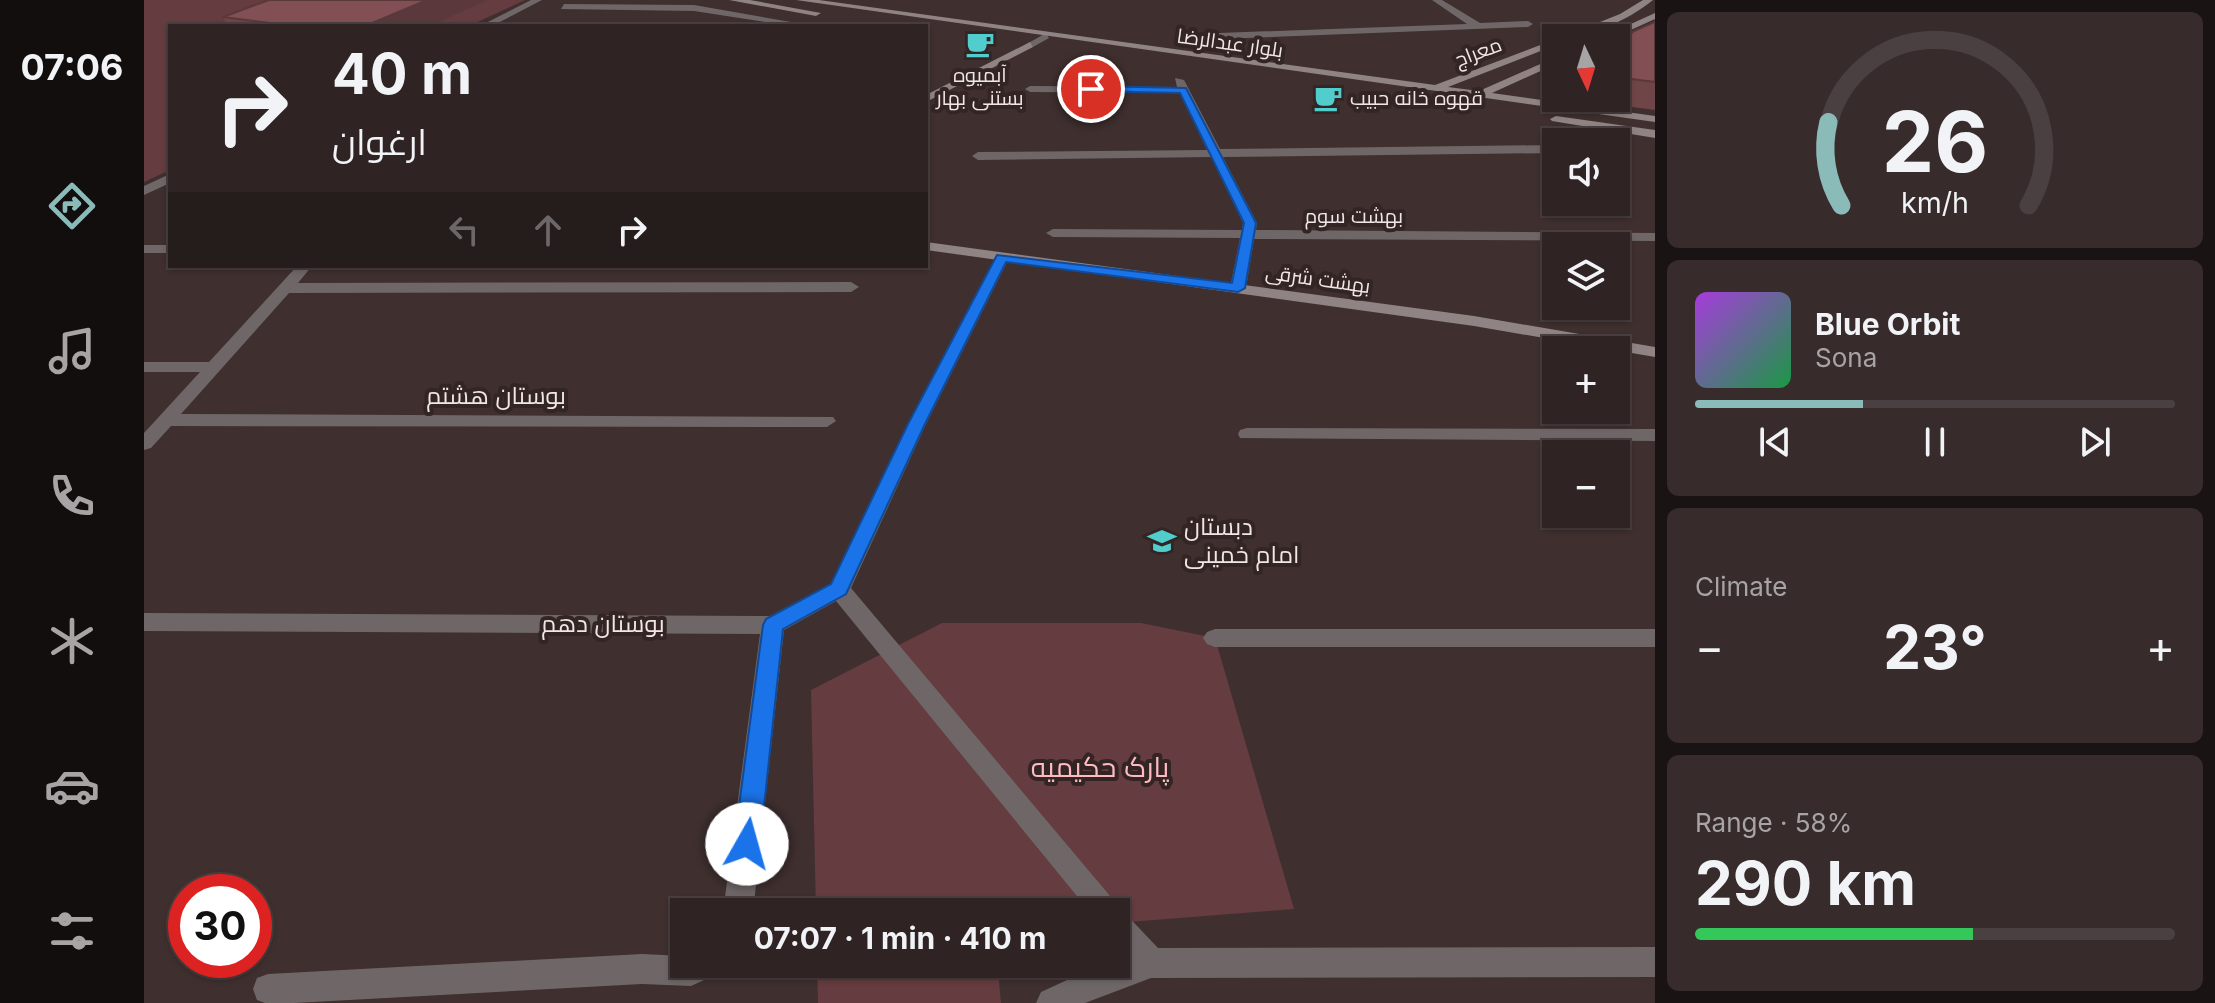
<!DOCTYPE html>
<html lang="en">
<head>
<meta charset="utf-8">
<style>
  body { margin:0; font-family:Inter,Cairo,sans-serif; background:#372b2b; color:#f1f3f6; height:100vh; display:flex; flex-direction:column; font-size:30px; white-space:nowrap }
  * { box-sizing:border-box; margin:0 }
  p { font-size:26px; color:#a7a4a6 }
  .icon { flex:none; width:44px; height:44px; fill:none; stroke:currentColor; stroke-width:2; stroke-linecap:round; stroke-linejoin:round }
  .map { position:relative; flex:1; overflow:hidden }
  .drawer { display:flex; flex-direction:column; gap:12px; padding:12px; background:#1a1313; width:560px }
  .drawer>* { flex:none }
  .guide { position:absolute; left:24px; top:24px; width:760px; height:244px; border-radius:0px; box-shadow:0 2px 6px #0004,0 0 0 2px #4a4041; background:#2f2323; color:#f1f3f6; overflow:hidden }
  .needle { width:52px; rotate:176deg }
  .fabs { position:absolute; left:1398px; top:24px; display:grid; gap:16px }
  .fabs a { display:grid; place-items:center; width:88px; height:88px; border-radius:0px; background:#2f2323; box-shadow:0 2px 6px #0004,0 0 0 2px #4a4041; font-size:40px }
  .speed { position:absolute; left:24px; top:874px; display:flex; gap:16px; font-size:40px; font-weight:700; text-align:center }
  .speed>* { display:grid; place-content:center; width:104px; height:104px; border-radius:50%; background:#2f2323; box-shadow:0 2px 6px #0004,0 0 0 2px #4a4041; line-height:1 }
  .speed .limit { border:12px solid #d22; background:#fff; color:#111 }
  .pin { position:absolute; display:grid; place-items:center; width:68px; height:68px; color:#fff; margin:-34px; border:4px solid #fff; border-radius:50%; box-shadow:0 2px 8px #0007 }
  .me { position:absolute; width:88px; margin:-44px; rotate:7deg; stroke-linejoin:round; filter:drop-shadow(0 0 6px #0008) }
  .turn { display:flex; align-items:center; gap:28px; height:168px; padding:0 32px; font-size:36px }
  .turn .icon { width:104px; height:104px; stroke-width:2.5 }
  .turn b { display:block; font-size:56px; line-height:68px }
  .lanes { display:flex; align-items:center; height:76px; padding:0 32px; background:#0003; justify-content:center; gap:40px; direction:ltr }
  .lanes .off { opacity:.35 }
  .big { font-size:60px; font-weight:700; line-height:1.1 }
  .drawer .card { flex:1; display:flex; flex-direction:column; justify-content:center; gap:12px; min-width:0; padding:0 28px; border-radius:12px; background:#372b2b }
  .drawer .dial { align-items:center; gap:0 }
  .dial svg { height:208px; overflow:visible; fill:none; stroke:#4a4041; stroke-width:7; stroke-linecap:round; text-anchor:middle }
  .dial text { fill:#f1f3f6; stroke:none }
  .song { display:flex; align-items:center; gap:24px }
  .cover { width:96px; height:96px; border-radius:12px; background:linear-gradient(135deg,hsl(280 70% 55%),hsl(140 70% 35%)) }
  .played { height:8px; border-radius:4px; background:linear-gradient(90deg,#8bbbb9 35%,#4a4041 35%) }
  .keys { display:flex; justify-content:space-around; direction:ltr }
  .heat { display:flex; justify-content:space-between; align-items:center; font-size:44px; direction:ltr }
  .charge { height:12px; border-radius:6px; background:linear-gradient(90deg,#34c759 58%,#4a4041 0) }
  .trip { position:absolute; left:526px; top:898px; width:460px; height:80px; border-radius:0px; background:#2f2323; box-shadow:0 2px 6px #0004,0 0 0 2px #4a4041; font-weight:700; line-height:80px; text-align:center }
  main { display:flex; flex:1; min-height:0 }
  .tab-bar { display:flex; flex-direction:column; width:144px; justify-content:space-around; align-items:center; background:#130e0e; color:#a7a4a6 }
  .tab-bar .icon { width:56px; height:56px }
  .tab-bar .current { color:#8bbbb9 }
  .tab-bar b { font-size:36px; color:#f1f3f6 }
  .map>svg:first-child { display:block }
</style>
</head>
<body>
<main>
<nav class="tab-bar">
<b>07:06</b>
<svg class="icon current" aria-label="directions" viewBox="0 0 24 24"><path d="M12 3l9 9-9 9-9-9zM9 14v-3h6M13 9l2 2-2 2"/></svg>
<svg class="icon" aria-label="music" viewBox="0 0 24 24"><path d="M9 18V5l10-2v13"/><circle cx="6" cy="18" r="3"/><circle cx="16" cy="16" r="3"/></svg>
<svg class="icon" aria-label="phone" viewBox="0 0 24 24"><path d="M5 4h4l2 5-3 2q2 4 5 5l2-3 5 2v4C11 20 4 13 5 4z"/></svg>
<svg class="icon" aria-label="climate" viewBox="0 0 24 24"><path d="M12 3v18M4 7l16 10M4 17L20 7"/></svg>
<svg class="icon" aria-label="car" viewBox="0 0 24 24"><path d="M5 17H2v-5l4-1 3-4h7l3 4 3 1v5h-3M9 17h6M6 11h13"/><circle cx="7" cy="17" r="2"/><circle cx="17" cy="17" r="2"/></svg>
<svg class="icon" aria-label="filters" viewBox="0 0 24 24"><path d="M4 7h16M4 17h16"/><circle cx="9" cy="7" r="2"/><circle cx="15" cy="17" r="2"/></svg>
</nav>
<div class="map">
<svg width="1511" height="1003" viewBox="0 0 1511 1003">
  <rect width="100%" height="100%" fill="#3f2f2f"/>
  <path fill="#653c3f" d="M0,0H381L325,26H26V170L0,182Z
    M798,623H997L1071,638L1150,909L972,923V912H672L667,690Z
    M673,964H866L854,971L857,1003H674Z"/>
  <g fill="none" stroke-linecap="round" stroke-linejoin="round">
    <path fill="#6f6767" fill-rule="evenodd" d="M387,0H398L348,26H336Z
      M1288,0H1298L1336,23L1384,21L1389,24L1384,27L1049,40L1044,37L1049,34L1323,24Z
      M420,4L550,5L670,26H647L550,11L417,9Z
      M1031,78L1040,80L1076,149L1412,145V153L1079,157L1113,223L1112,230L1511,233V241L1110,239L1102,288L1094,293L1086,288L1096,238L909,237L902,233L909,229L1098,230L1099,223L1067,157L834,160L828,156L834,152L1063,150L1036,93L886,92L881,89L886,86L1033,87Z
      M26,174V183L0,195V186Z
      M0,245H26V253H0Z
      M858,254L865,258L782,424L707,588L977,909L1014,948L1511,947V977L1007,978L941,1003H892L897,992L945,970L972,964V960L982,957L972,944V912H946L692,601L640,630L609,912H579L616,634L0,631V613L626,616L687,584L764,424L851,258Z
      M153,266H168L154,283L707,282L715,287L707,292L145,293L37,414L689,417L692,421L683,427L27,426L7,448L0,450V433L56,372H0V362H65Z
      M1103,428L1511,429V441L1096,438L1094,434L1096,430Z
      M1071,629H1511V647H1071L1063,644L1059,638L1063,632Z
      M498,954L540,956V964H575L571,975L547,986L498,984L150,1003H121L113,1000L109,989L113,978L124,974Z"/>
    <path fill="#6f6767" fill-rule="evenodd" d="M902,33L905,38L889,47L881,45Z"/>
    <path fill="#908383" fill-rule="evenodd" d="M585,0H606L677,13L672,16Z
      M652,0H675L1291,85L1412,39V45L1304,87L1335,91L1412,57V64L1348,93L1511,116V122Z
      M1499,0H1509C1486,19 1446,38 1416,38L1476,14Z
      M1511,13V19L1469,38H1456Z
      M886,42L889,47L782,102V95Z
      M1412,116L1511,130V138L1408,121L1406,119Z
      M782,242L1330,316L1511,347V357L1330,326L782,250Z"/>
  </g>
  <path fill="#704548" d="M344,0L286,26H83L79,17Z
    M1511,22V110L1456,103L1459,98H1472V68Z"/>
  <path fill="#5b383b" d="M283,0H344L286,26H221Z"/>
  <path fill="#825054" stroke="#5b383b" stroke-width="2" d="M125,0H283L221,26H150L79,17Z
    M1511,22V82L1472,77V69L1488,32Z"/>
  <path fill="#1a73e8" stroke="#114b97" stroke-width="2" d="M947,86L1042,88L1112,223L1101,288L1094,292L862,262L781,424L702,594L639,629L616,844L612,853L603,856L594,853L590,844L619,625L622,619L687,584L764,424L853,255L1088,283L1100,223L1036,93L944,91Z"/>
  <defs>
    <symbol id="cafe-bare" viewBox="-9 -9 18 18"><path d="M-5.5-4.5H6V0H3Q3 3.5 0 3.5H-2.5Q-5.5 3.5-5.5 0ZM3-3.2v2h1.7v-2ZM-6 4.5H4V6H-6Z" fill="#52cdcd" stroke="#342525" stroke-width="2.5" paint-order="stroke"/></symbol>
    <symbol id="school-bare" viewBox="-9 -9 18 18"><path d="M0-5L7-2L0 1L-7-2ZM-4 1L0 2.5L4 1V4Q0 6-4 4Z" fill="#52cdcd" stroke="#342525" stroke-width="2.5" paint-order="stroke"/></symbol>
  </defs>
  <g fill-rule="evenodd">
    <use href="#cafe-bare" x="816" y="24" width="40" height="40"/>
    <use href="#cafe-bare" x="1164" y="78" width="40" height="40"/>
    <use href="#school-bare" x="998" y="521" width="40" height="40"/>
  </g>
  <g text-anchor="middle" stroke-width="8" stroke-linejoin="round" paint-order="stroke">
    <g font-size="20" fill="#f1e6e7" stroke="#342525">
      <text transform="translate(1086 43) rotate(8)" y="7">بلوار عبدالرضا</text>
      <text transform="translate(1334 52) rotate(-21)" y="7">معراج</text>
      <text x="1210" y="223">بهشت سوم</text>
      <text transform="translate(1174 279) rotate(8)" y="7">بهشت شرقی</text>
    </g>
    <g font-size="20" fill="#f1e6e7" stroke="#342525">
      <text x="836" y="82">آبمیوه<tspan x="836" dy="23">بستنی بهار</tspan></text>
      <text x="1206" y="105" text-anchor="start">قهوه خانه حبیب</text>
    </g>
    <g font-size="24" fill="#f1e6e7" stroke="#342525">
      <text x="352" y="404">بوستان هشتم</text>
      <text x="459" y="632">بوستان دهم</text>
    </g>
    <g font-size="24" fill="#f1e6e7" stroke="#342525" text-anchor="start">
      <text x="1040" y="535">دبستان<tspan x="1040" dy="28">امام خمینی</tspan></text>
    </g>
    <g font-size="28" fill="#febbbf" stroke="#342525">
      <text x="956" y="777">پارک حکیمیه</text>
    </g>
  </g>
</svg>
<div class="fabs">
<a><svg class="needle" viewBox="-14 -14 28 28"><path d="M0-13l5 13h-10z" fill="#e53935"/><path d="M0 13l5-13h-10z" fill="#a7a4a6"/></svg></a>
<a><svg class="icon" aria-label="sound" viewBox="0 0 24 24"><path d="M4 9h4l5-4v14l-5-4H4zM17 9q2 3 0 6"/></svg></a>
<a><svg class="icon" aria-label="layers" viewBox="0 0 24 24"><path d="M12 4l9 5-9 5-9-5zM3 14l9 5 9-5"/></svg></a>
<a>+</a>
<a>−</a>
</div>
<div class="speed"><div class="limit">30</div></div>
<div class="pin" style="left:947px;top:89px;background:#d93025"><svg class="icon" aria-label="arrive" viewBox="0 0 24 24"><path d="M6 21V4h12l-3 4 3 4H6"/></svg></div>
<svg class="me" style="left:603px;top:844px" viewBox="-20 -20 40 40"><circle r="19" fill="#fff"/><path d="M0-13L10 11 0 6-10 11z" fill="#1a73e8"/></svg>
<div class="trip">07:07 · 1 min · 410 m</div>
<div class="guide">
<div class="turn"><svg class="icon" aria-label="right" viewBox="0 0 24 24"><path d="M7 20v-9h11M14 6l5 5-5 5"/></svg><div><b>40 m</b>ارغوان</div></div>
<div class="lanes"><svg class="icon off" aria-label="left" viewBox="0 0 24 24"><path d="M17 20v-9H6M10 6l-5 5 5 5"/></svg><svg class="icon off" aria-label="ahead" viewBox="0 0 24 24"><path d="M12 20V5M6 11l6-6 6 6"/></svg><svg class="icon" aria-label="right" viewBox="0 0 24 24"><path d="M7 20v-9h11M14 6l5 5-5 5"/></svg></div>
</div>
</div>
<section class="drawer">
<div class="card dial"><svg viewBox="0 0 100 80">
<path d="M14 69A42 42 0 1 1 86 69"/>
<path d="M14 69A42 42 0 0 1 9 37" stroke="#8bbbb9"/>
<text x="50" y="56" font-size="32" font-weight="700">26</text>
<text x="50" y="72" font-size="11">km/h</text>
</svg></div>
<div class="card">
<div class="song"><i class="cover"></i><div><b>Blue Orbit</b><p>Sona</p></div></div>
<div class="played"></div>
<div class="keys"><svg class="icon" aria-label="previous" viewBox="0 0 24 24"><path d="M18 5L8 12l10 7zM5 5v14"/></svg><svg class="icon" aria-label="pause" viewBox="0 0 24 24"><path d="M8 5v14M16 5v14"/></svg><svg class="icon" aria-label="next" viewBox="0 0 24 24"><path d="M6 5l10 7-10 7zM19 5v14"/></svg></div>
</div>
<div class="card"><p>Climate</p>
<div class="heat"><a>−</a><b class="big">23°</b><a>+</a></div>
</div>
<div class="card"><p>Range · 58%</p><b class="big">290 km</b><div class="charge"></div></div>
</section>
</main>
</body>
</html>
